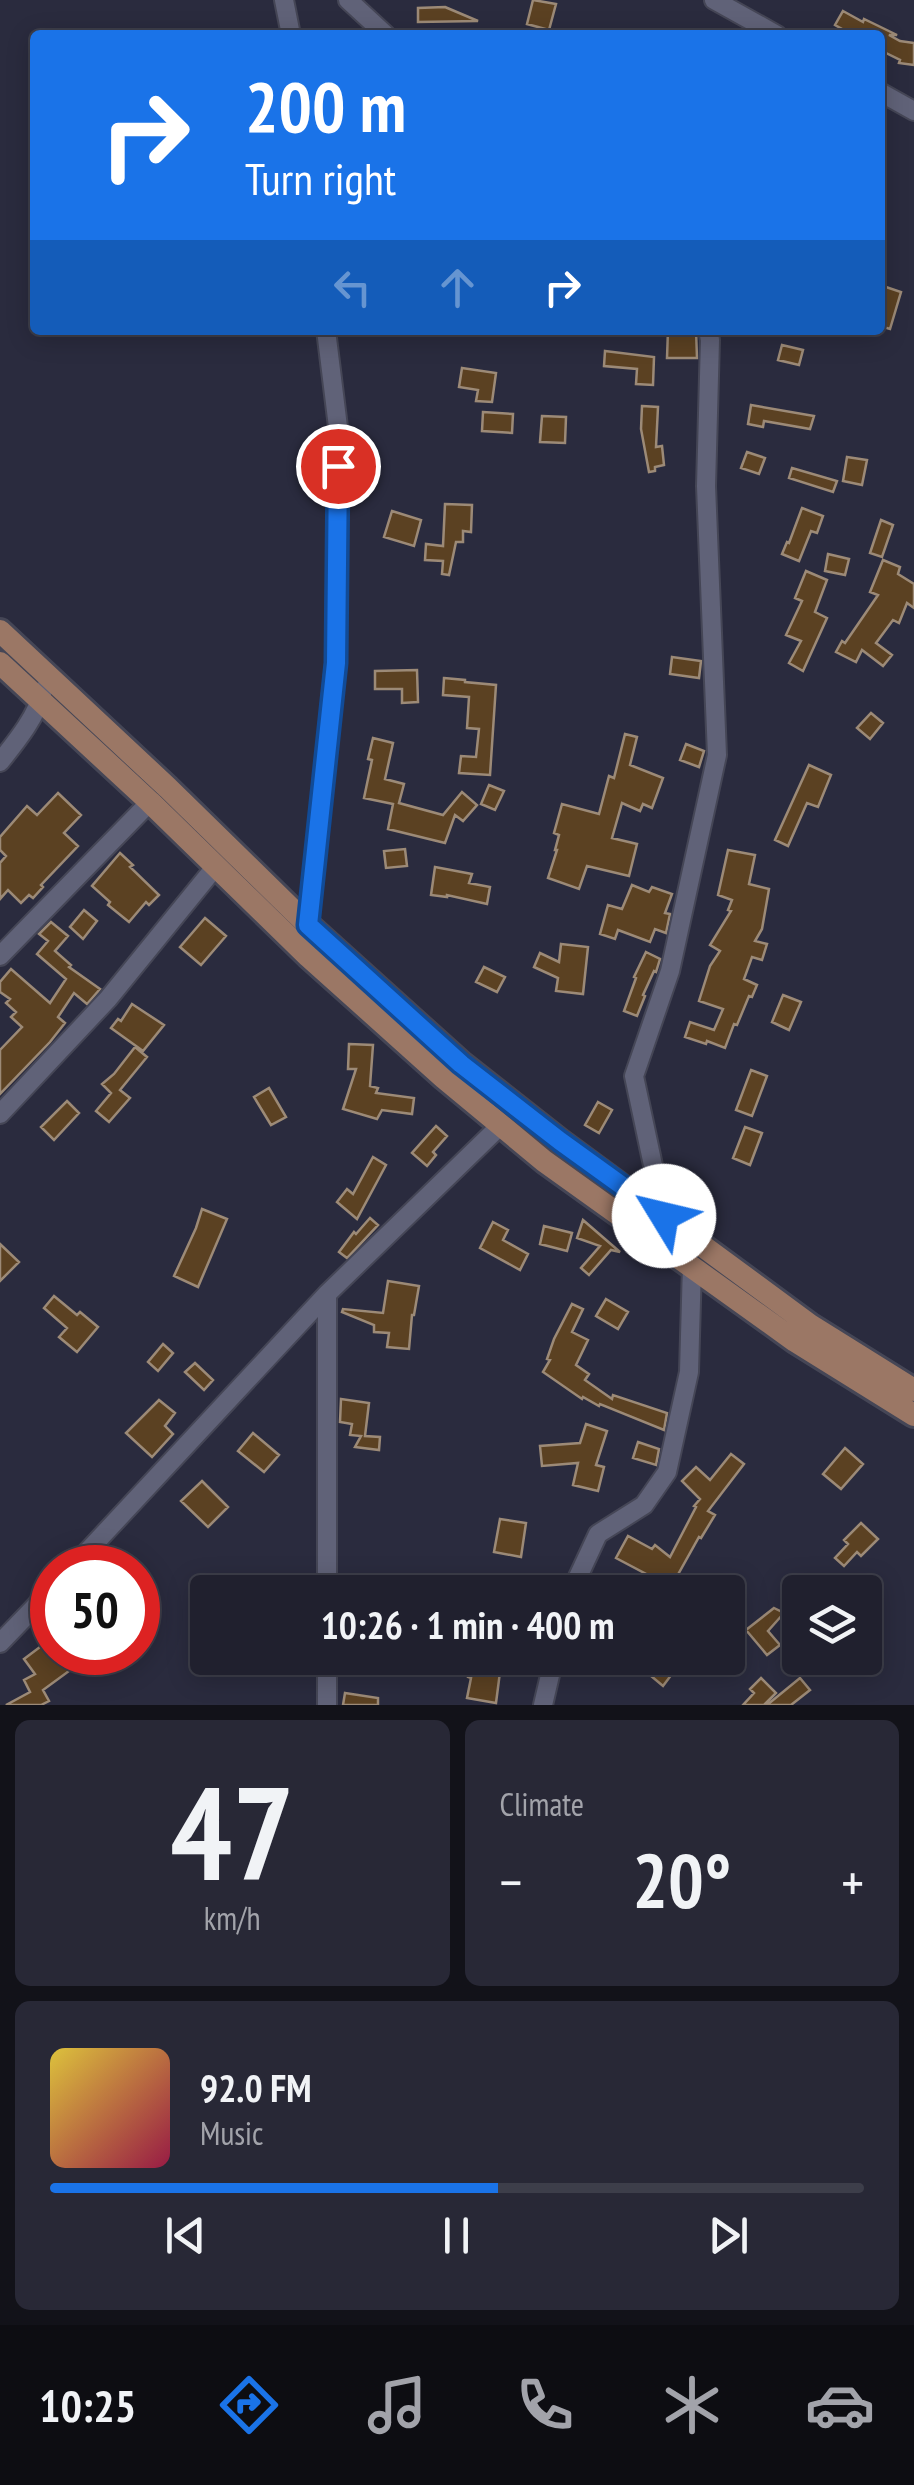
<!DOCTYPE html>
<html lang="en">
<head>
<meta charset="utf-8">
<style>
  body { margin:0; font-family:"PT Sans Narrow",sans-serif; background:#282836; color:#f1f3f6; height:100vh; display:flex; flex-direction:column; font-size:38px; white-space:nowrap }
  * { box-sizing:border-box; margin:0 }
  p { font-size:32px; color:#a2a3aa }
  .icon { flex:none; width:55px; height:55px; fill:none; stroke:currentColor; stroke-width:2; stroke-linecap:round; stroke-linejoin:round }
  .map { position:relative; height:1705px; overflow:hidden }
  .side { display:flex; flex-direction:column; gap:15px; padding:15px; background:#121219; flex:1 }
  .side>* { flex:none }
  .banner { position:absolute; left:30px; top:30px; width:855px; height:305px; border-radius:10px; box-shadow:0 5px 25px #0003,0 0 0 2px #3d3e4a; background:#1a73e8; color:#fff; overflow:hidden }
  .controls { position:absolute; left:782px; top:1575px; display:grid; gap:20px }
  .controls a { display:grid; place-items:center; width:100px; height:100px; border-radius:10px; background:#20202e; box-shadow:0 5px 25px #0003,0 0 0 2px #3d3e4a; font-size:50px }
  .speed { position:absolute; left:30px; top:1545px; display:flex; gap:20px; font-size:50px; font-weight:700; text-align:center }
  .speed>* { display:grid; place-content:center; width:130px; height:130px; border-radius:50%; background:#20202e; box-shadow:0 5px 25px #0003,0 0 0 2px #3d3e4a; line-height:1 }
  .speed .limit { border:15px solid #d22; background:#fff; color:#111 }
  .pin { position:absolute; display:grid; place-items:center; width:85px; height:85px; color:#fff; margin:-42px; border:5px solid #fff; border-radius:50%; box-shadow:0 2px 10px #0007 }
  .me { position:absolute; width:110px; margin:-55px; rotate:306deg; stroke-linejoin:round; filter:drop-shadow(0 0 8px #0008) }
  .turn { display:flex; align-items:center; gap:35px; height:210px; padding:0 50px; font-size:45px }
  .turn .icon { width:130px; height:130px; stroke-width:2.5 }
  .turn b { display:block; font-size:70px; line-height:85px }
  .lanes { display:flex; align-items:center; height:95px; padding:0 50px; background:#0003; justify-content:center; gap:50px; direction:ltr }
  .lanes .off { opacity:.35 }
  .big { font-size:75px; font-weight:700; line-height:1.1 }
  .side .widget { flex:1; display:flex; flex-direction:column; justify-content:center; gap:15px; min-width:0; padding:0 35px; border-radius:15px; background:#282836 }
  .side .dial { align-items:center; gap:0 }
  .dial b { font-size:130px; line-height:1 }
  .song { display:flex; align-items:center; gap:30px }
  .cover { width:120px; height:120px; border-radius:15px; background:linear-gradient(135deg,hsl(50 70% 55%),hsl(340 70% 35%)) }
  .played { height:10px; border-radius:5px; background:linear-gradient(90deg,#1a73e8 55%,#3d3e4a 55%) }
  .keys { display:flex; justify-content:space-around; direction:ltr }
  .heat { display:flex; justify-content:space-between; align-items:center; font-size:55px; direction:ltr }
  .side .tiles { flex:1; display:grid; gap:15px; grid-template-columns:1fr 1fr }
  .widget:last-child { grid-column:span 2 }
  .trip { position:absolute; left:190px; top:1575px; width:555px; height:100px; border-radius:10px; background:#20202e; box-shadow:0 5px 25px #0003,0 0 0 2px #3d3e4a; font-weight:700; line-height:100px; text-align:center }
  .tab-bar { display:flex; height:160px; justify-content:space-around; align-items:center; background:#0d0d12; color:#a2a3aa }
  .tab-bar .icon { width:70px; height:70px }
  .tab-bar .selected { color:#1a73e8 }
  .tab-bar b { font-size:45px; color:#f1f3f6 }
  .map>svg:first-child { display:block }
</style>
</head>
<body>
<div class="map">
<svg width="914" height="1705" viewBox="0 0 914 1705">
  <rect width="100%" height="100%" fill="#2a2b3e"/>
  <path fill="#5b4122" stroke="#9c8a77" stroke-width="2.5" d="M533,0L556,4L549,30L527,24Z
    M445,7L478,21L418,22V8Z
    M843,11L863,22L864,19L897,35H889L900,41L914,43V65L899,63L900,60L880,50V35H853L835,25Z
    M880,285L901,292L890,329L880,326Z
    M668,330H696L697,358H667Z
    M782,345L803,350L799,365L778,360Z
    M605,351L654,357L653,385L636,384L637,369L604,366Z
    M462,368L496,373L492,402L476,401L478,390L459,387Z
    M751,405L814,416L810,429L764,421L763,427L748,424Z
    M642,406L658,407L656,447L662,446L664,465L655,467V471L649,472L641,429Z
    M483,412L513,414L512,433L482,431Z
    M542,416L566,417L565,443L540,442Z
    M747,452L765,458L759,474L741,468Z
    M847,457L867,460L862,485L843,481Z
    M792,468L837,481L833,492L789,478Z
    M445,504L472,505L471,532L463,531V542H456L449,575L442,574L443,561L425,560L426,544L443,546Z
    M802,508L823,516L817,533L811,531L799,561L782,554L787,542L789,543Z
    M392,511L421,520L414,546L384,537Z
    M881,520L893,525L882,557L870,553Z
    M828,554L849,559L845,575L825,571Z
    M883,560L900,567L898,574L914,584V608L907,603L899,623L893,620L876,643L892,655L883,666L862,650L856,662L836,652L842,641L845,643L878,595L870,592Z
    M806,571L827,580L815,612L827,618L803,671L789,663L801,641L786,635L802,601L795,598Z
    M672,657L701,661L699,678L670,674Z
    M417,670L418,702L402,703V689H375V671Z
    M444,678L465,680V682L496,685L490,775L459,773L461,756L476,757L479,729L467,728L469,697L443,695Z
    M871,713L883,723L870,739L857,728Z
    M625,734L637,737L630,765L663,778L652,808L643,804L640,811L622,803L612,838L637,844L629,876L587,866L579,889L548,878L557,850H555L559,835L554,833L562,804L599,814L609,776L614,778Z
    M373,738L393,743L385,779L404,784L399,803L443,815L462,792L477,805L463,821L455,815L445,843L388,829L393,804L364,798L372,760L368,759Z
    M686,744L704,751L699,767L680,760Z
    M809,765L831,775L818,807L807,803L788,846L775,840Z
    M489,785L504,791L495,810L481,804Z
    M58,793L81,815L64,833L78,846L41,885L43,887L33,898L29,895L21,903L8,890L0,899V863L6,856L0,850V837L27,806L37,815Z
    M405,849L407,866L386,868L384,851Z
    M728,850L755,855L749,884L769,889L762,929L755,941L767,944L762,960L752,957L744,979L757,985L752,997L749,996L737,1025L734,1024L725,1048L707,1041L706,1044L685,1037L690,1022L714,1030L723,1009L699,1001L710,966L720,951L710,945L731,911L728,910L732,900L718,895Z
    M120,853L133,865L130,867L159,895L149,905L146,902L129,922L108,905L110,902L92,886Z
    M435,867L472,874L469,883L490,887L487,904L447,895V897L431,895Z
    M632,885L649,892L652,887L672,894L665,913L670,914L666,933L655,929L650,942L618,930L615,939L600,934L608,905L622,909Z
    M84,910L97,921L83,939L70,927Z
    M205,918L226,936L201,965L180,947Z
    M51,922L68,936L55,951L71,965L69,967L100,989L87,1004L74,993L58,1017L65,1023L50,1042L0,1094V1050L22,1027L11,1017L16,1012L6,1003L10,999L0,992V982L11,969L50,1003L66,979L37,954L48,941L39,934Z
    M561,944L588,947L583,994L556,991L558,978L534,967L540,953L559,962Z
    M646,952L660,959L656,972L654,971L643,995L645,996L637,1016L624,1011L636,978L634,977Z
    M484,967L505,977L497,992L476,982Z
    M783,995L801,1002L789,1030L772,1022Z
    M132,1004L164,1025L143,1051L111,1028L118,1019L121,1021Z
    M349,1044L373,1045L370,1086L378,1088L376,1093L414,1098L412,1114L382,1110L377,1119L343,1109L356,1069H348Z
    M135,1047L147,1057L120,1090L130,1098L109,1122L96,1111L111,1093L102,1084L114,1074Z
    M751,1070L767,1076L752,1116L736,1110Z
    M269,1088L286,1117L271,1125L254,1097Z
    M67,1101L79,1113L54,1140L41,1127Z
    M598,1102L612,1110L599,1133L585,1125Z
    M436,1126L447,1136L433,1152L436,1155L427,1166L412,1153Z
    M745,1127L762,1133L750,1165L733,1158Z
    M373,1157L386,1165L357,1219L337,1202L347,1189L353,1194Z
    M202,1209L227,1219L198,1287L174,1276L196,1228Z
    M370,1218L378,1225L347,1258L339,1252L354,1232L356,1234Z
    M583,1220L620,1252L611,1250L589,1275L581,1268L600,1246L577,1238Z
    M493,1222L508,1230L503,1240L528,1254L520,1270L480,1248Z
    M544,1226L572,1233L567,1251L540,1244Z
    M0,1244L19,1262L0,1281Z
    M388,1281L419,1286L414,1315H412L409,1349L387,1347L389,1333L374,1332V1325L342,1312L343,1309L383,1313Z
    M54,1296L77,1315L80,1312L98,1327L77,1352L59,1337L67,1328L44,1308Z
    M606,1299L628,1312L618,1329L596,1316Z
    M572,1304L583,1309L572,1332L588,1340L576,1365L589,1374L585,1380L612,1399L613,1395L667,1413L664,1430L600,1404L599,1406L583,1397L582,1399L543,1372L550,1360L547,1359L554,1339Z
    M163,1344L173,1353L158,1371L148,1362Z
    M195,1363L213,1380L204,1390L185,1372Z
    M341,1399L369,1403L365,1436L380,1437L379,1450L355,1447L361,1436L350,1435L352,1424L340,1422Z
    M159,1400L175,1413L165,1426L173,1434L152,1457L126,1433Z
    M586,1424L607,1431L596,1465L604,1467L598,1491L573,1485L578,1463L542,1466L540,1446L580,1443Z
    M253,1433L279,1455L264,1472L238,1451Z
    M638,1442L659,1449L656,1465L633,1458Z
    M845,1448L863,1464L841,1489L823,1474Z
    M731,1454L744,1464L708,1511L715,1515L701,1538L699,1537L671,1587L616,1558L628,1536L652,1549L655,1545L670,1557L696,1507L694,1506L700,1499L682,1481L696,1467L710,1480Z
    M202,1481L228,1507L208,1527L181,1501Z
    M500,1519L526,1523L521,1557L494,1552Z
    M861,1523L878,1539L861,1556L857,1552L844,1566L835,1558L848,1544L844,1540Z
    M774,1608L784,1613L768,1631L780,1645L767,1655L746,1630Z
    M52,1638V1652H78L84,1660L43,1690L49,1701L41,1705H6L30,1692L24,1680L35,1674L24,1659Z
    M477,1658H506L500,1672L496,1703L467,1698L471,1678L468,1677L470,1663L475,1664Z
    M644,1658H660L675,1670L663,1686L638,1665Z
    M761,1678L776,1693L764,1705H743L754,1693L750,1689Z
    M800,1678L810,1690L791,1705H767Z
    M345,1693L378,1698V1705H343Z"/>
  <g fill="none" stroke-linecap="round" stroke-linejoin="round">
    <defs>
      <path id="minor" d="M284,0L291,35
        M348,0L386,35
        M714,0L777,35
        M880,92L914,111
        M0,762C16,742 38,715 43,690
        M308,925L335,663L338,427L326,330
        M0,956L150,802
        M0,1114L108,999L216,866
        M664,1217L634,1076L670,971L717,755L706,486L710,340L708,330
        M327,1294V1592
        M72,1568L327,1294L501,1125
        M571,1592L598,1534L644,1505L667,1472L689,1372L692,1265
        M0,1643L52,1589
        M327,1658V1705
        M543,1705L554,1658"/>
      <path id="major" d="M0,631L168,788L308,925L461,1063L560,1141L810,1325L914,1390
        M0,663L150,802L308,956L444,1078L544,1161L795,1341L914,1415"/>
    </defs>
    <use href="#minor" stroke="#454656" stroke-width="22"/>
    <use href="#major" stroke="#454656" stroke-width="28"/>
    <use href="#minor" stroke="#606278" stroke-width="18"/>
    <use href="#major" stroke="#9b7765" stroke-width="22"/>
  </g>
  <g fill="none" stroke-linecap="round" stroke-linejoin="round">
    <defs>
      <path id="route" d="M338,466L336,663L308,925L461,1064L560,1141L664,1216"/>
    </defs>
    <use href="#route" stroke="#114b97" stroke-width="25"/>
    <use href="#route" stroke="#1a73e8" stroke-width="18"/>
  </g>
</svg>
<div class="controls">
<a><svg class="icon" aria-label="layers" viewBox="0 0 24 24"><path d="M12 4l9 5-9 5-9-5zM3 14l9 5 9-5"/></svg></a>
</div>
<div class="speed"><div class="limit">50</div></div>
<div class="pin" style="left:338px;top:466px;background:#d93025"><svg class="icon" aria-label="arrive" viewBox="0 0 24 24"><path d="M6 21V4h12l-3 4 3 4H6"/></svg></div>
<svg class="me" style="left:664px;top:1216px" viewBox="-20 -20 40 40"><circle r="19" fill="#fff"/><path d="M0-13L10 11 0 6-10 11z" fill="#1a73e8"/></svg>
<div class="trip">10:26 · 1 min · 400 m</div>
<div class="banner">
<div class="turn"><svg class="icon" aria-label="right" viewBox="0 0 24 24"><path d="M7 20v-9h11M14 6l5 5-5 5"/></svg><div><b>200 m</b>Turn right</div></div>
<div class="lanes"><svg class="icon off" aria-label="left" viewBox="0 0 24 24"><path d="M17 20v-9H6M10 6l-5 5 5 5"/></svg><svg class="icon off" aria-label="ahead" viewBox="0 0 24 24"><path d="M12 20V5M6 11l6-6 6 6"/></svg><svg class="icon" aria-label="right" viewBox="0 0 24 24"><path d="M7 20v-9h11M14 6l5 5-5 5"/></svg></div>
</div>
</div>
<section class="side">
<div class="tiles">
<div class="widget dial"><b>47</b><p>km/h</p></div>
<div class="widget"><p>Climate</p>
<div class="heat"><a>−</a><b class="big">20°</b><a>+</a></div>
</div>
<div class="widget">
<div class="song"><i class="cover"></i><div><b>92.0 FM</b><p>Music</p></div></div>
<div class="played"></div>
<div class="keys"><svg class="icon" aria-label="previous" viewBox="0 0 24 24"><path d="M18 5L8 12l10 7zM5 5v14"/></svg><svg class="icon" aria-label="pause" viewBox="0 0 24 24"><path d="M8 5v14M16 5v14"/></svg><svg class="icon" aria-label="next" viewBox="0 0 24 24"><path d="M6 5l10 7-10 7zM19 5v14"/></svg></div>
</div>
</div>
</section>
<nav class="tab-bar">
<b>10:25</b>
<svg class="icon selected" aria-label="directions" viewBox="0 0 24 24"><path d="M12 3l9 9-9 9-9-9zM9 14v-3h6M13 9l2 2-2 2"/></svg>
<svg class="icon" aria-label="music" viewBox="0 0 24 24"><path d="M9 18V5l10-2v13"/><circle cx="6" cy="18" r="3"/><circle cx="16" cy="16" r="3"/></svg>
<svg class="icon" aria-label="phone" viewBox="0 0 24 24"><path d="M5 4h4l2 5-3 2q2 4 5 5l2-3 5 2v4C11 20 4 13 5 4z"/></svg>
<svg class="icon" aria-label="climate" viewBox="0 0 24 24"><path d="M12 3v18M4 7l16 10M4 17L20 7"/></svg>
<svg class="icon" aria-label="car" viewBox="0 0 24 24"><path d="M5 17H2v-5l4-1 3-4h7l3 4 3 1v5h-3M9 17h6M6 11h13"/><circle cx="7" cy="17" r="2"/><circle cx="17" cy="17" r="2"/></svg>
</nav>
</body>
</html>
